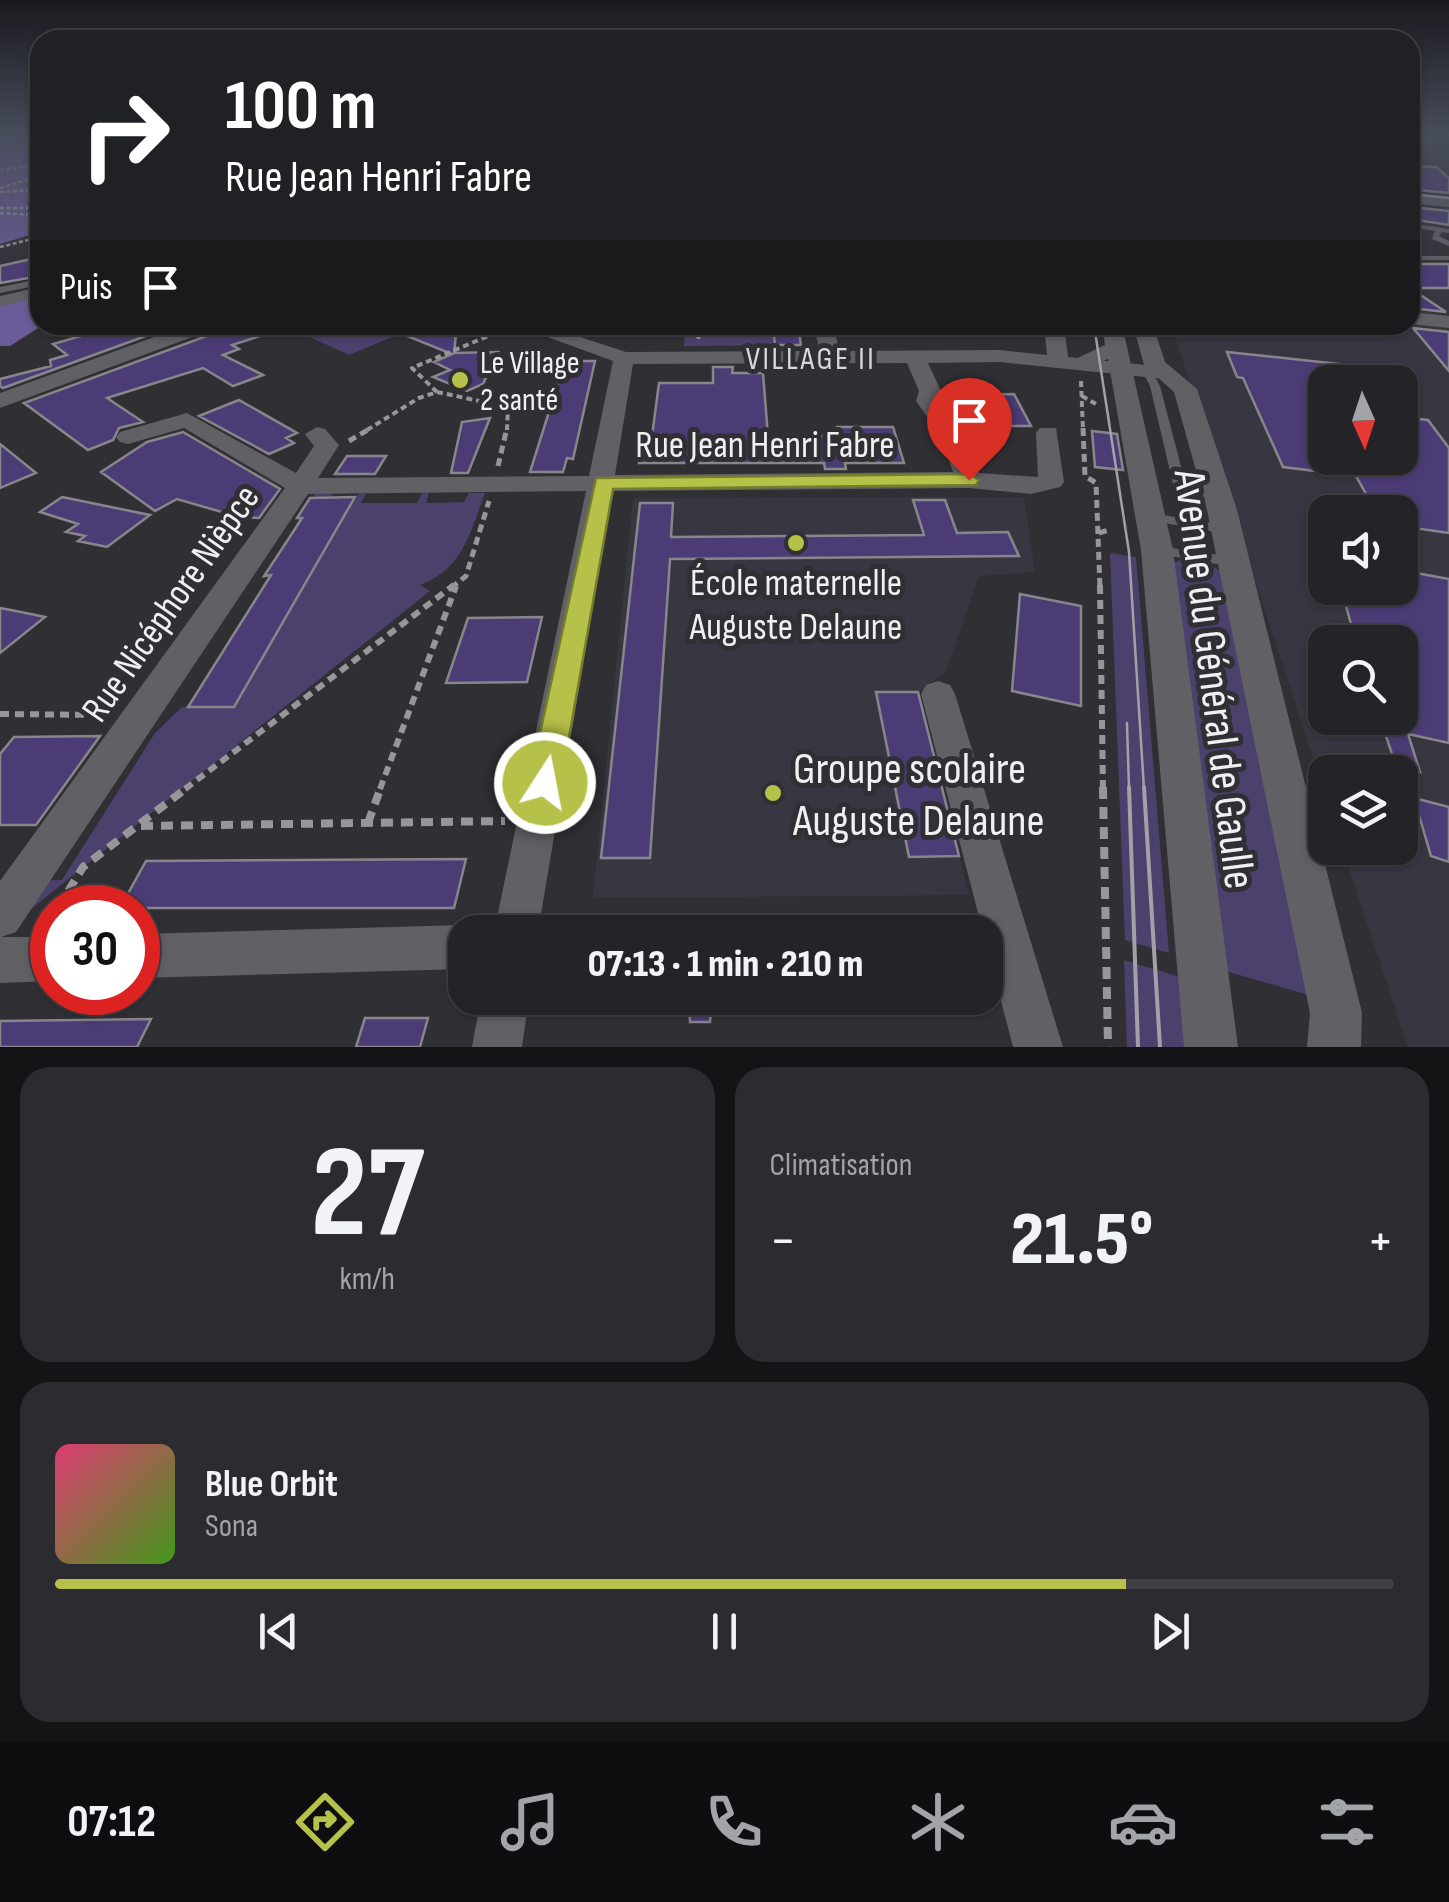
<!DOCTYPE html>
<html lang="fr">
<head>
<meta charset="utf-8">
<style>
  body { margin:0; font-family:"Sofia Sans Condensed",sans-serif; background:#2c2b2f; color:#f1f3f6; height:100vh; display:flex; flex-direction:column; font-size:38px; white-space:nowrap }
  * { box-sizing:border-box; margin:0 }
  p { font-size:32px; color:#a3a4a7 }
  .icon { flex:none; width:55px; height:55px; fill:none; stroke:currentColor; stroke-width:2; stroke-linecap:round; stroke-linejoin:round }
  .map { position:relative; height:1047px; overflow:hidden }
  .details { display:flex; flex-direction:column; gap:20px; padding:20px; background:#141315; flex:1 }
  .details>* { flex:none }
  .guide { position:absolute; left:30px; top:30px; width:1390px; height:305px; border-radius:30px; box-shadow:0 2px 8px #0004,0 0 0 2px #414044; background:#202124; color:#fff; overflow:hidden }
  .needle { width:65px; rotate:177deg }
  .controls { position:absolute; left:1308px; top:365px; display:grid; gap:20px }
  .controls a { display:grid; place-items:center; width:110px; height:110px; border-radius:20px; background:#242327; box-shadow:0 2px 8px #0004,0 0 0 2px #414044; font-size:50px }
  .speed { position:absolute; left:30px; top:885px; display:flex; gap:20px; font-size:50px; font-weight:700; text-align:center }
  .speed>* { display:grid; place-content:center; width:130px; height:130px; border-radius:50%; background:#242327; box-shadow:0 2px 8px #0004,0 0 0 2px #414044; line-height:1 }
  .speed .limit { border:15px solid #d22; background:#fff; color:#111 }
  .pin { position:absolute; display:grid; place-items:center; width:85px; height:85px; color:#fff; margin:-102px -42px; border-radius:50% 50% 50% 0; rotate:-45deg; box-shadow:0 0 10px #0007 }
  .pin .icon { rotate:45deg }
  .me { position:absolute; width:110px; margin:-55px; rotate:11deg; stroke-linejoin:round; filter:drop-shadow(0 0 8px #0008) }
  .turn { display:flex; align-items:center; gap:35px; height:210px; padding:0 30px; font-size:45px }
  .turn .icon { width:130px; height:130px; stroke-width:2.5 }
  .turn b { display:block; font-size:70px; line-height:85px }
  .then { display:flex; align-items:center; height:95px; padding:0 30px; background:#0003; gap:20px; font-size:38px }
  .big { font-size:75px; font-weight:800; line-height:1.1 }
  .details .tile { flex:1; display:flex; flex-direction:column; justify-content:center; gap:15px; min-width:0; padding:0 35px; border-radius:30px; background:#2c2b2f }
  .details .dial { align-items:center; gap:0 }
  .dial b { font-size:130px; line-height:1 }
  .song { display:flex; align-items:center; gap:30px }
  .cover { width:120px; height:120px; border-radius:15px; background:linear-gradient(135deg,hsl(340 70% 55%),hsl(100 70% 35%)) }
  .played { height:10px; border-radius:5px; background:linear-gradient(90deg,#b6c149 80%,#414044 80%) }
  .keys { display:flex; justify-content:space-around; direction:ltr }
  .heat { display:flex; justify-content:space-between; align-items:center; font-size:55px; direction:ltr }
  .details .tiles { flex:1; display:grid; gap:20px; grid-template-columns:1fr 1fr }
  .tile:last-child { grid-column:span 2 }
  .trip { position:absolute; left:448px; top:915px; width:555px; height:100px; border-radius:30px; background:#242327; box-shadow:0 2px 8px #0004,0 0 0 2px #414044; font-weight:800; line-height:100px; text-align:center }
  .tabs { display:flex; height:160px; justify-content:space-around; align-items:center; background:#0e0e10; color:#a3a4a7 }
  .tabs .icon { width:70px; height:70px }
  .tabs .selected { color:#b6c149 }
  .tabs b { font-size:45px; color:#f1f3f6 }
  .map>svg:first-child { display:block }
</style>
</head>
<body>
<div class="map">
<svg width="1449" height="1047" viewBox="0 0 1449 1047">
  <rect width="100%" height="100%" fill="#302f34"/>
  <path fill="#383641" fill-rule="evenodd" d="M1410,264L1449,265V1047H1408L1342,848H1400V772H1325V794L1171,325H1410ZM1325,382H1400V458H1325ZM1325,512H1400V588H1325ZM1325,642H1400V718H1325Z
    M1024,497L1035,572L979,576L946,671L918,692L969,895L593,898L633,498Z"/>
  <path fill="#4c416d" d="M284,325L364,328L421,325L349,355Z
    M685,325H773L776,345L684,346Z
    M422,493H429L426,503L464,502L469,493H485C470,533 463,569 420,585L430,591L31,909L36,881L62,880L155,733L182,707H234L347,510L296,526L315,494H333L328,503H353L359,494H366L361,503H417Z
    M1110,553L1136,557L1169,953L1125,940Z
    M1182,559L1206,562L1227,575L1319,998L1215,968L1170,565Z
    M1124,960L1187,979L1193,1047H1127Z"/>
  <path fill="#6b5b98" d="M0,136H40V232L0,244Z
    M40,295V325H43L10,346H0V303Z"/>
  <path fill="#4c3c76" stroke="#87868b" stroke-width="2.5" d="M1410,166L1436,167L1449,178V193L1410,189Z
    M1410,207L1449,211V225L1410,219Z
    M40,257V276L0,283V266Z
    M1410,264H1449V288H1410L1446,312L1410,308Z
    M86,325H176L3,388L0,386V379L51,366L50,360L67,355L53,344L95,332Z
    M221,325H281L282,329L232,345L239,349L223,355L263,375L233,386L203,368L107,398L143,422L119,428L113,440L88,450L24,403L215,333Z
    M380,325H457L454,353L498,352L483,384L467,391L433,377L450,370L434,362L452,354Z
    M773,325H798L801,345H775Z
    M1413,328L1449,332V371L1419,335Z
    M1227,352L1386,369V382H1325V458H1400V417L1428,420L1449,448V533L1400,526V512H1376L1356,476L1283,467L1243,378L1237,377Z
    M565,361H595L573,459L567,458L563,472H530Z
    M713,367H733L732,373H763L768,436H839L837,427H893L904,463H845L846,469H825L824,463H639L643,437L652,436L659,383H713Z
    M1014,394L1031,426H976L962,395Z
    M239,400L297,433L286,438L294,443L269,454L199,416Z
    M490,418L468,473H451L462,422Z
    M1092,431L1117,434L1123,470L1095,467Z
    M183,432L280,489L259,518L239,517L177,499L155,511L101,472L147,442Z
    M0,444L36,473L0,488Z
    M347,456H386L375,474H335Z
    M62,497L150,515L107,547L78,541L85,536L66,532L78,524L40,512Z
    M355,497L234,707H188L271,575L264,576L293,532L302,518H297L310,498Z
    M913,500H945L957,533L1008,532L1019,556L670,559L650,858H601L640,503H673L671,537L924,535Z
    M1400,570L1449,579V743L1408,734L1420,772L1396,766L1380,718H1400V642H1356L1341,588H1400Z
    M1020,594L1081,606V706L1012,691Z
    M0,608L16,611L45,617L0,653Z
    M542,617L527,682L446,683L468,618Z
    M876,692H918L959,856L909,857Z
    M100,736L36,825H0V754L14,737Z
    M1414,798L1449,807V862L1431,856Z
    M466,859L454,908H120L146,861Z
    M689,998H712L710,1022H690Z
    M365,1018H428L420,1047H356Z
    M151,1019L137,1047H0V1021Z"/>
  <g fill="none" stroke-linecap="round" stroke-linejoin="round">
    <path stroke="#97979b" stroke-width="2.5" stroke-dasharray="4 2.5" stroke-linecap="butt" d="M0,138L6,136
      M0,170L40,165
      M0,188L40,176
      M0,192L40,190
      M0,208H40
      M0,213L40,215
      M0,247L40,237"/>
    <path stroke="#97979b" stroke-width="4" stroke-dasharray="6 4" stroke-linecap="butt" d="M698,339L702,325
      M1081,381L1083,430
      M437,392L412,368L505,329
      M1082,396L1096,404
      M367,430L419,398L437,392L508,407L507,430"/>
    <path stroke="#97979b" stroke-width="5" stroke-dasharray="8 5" stroke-linecap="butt" d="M1083,428L1085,476L1096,483L1100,588
      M349,441L371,428
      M498,466L507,428
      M1099,533L1109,530
      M451,588L466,576L489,501"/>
    <path stroke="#97979b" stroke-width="6" stroke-dasharray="9 6" stroke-linecap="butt" d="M1100,585L1103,789
      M0,714L107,715
      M185,789L454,585
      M380,789L456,586"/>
    <path stroke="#97979b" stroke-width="8" stroke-dasharray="12 8" stroke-linecap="butt" d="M1103,787L1108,1047
      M368,823L381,787
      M141,826L505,821
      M58,908L83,867L188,787"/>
    <path fill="#606065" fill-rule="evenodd" d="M1410,223L1449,229V233L1442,232L1439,236L1449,241V246L1432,239L1435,231L1410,227Z
      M1410,256H1449V260H1410Z
      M40,279V285L0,293V287Z
      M1147,368L1151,369L1160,386L1195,520L1231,527L1233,530L1231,533L1226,534L1147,520L1145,517L1152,513L1181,518L1150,386L1142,371Z
      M1158,546L1234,557L1241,562L1234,567L1153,553L1151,550Z"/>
    <path fill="#606065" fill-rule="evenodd" d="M40,287V297L0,306V296Z
      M1410,312L1449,316V328L1410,324Z
      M515,325H544L626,352L820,351L813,325H833L840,351L999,350L1047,355L1044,325H1064L1068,357L1165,367L1176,373L1165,379L999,362L928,363L941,391L938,401L964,435L979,473L1038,477L1036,433L1040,428H1056L1064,482L1060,487L1031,494L969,488L612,491L538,932H494L586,491L308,494L16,932L1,937H52V981L0,983V881L285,488L184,428L128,444L120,442L116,437L120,432L187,413L296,473L314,446L305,434L317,427L325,429L339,445L318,478L589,476L613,361ZM907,363L919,391L916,401L940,435L953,472L615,475L633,364Z
      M938,681L950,685L955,694L1063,1047H1013L921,694L926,685Z
      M465,925L481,932H465V969L138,978V934Z
      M481,998H529L522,1047H472Z"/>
    <path fill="#606065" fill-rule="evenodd" d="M1410,193L1449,197V207L1410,203Z
      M187,325H217L214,329L0,408V393Z
      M1102,325H1122L1173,550L1238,1047H1184L1141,550L1108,359L1080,369L1069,362L1105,345Z
      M1133,325H1153L1165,362L1197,389L1237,510L1362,1013L1361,1047H1307L1310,1013L1207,510L1174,392L1144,365Z"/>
    <path stroke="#a2a2a6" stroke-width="2.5" d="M1410,194L1449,198
      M1094,325L1129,552L1144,789
      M1127,723L1129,789"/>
    <path stroke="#a2a2a6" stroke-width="4" d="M1129,787L1138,1047
      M1144,787L1160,1047"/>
  </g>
  <linearGradient id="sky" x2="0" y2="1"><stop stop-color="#1a1a1d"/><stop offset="0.48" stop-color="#484d5c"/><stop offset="1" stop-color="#484d5c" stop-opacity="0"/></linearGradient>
  <rect width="1449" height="283" fill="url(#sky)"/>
  <path fill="#b6c149" stroke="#767d2f" stroke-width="2.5" d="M969,474L979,480L976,485L613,489L561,783L557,793L545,796L534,793L529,783L596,478Z"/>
  <g fill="#b6c149" stroke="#302f34" stroke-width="4">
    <circle cx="460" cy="380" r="10"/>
    <circle cx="796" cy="543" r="10"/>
    <circle cx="773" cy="793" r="10"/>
  </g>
  <g text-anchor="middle" stroke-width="10" stroke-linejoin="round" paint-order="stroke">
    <g font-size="32" letter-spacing="2.5" fill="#d8d7dd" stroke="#302f34">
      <text x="811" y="369">VILLAGE II</text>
    </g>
    <g font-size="32" fill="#f0f0f3" stroke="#302f34" text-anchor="start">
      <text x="480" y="373">Le Village<tspan x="480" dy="37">2 santé</tspan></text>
    </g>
    <g font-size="38" fill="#f0f0f3" stroke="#302f34">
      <text x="765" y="457">Rue Jean Henri Fabre</text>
      <text transform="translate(170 603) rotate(-55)" y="13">Rue Nicéphore Nièpce</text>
    </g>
    <g font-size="38" fill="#f0f0f3" stroke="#302f34">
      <text x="796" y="595">École maternelle<tspan x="796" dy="44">Auguste Delaune</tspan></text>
    </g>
    <g font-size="45" fill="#f0f0f3" stroke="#302f34">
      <text transform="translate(1216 679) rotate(83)" y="16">Avenue du Général de Gaulle</text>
    </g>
    <g font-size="45" fill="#f0f0f3" stroke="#302f34" text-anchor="start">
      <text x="793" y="783">Groupe scolaire<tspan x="793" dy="52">Auguste Delaune</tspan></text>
    </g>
  </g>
</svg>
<div class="controls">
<a><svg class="needle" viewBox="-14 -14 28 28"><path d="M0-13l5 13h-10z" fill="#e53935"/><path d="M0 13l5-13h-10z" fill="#a3a4a7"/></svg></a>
<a><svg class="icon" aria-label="sound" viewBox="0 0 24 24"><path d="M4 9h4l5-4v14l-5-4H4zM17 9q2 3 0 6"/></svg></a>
<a><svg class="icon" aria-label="search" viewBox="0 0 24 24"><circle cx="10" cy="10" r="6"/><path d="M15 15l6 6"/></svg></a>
<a><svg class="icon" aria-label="layers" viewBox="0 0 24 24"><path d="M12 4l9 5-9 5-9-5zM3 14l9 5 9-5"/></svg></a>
</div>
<div class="speed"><div class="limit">30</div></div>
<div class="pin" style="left:969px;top:480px;background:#d93025"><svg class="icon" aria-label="arrive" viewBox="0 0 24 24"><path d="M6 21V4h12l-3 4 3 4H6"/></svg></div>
<svg class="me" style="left:545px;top:783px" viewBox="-20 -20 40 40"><circle r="17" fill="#b6c149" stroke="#fff" stroke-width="3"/><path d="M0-11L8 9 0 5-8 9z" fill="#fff"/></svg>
<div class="trip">07:13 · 1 min · 210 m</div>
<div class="guide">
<div class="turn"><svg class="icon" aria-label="right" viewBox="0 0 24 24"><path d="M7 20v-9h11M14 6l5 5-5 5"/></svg><div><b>100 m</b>Rue Jean Henri Fabre</div></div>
<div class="then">Puis<svg class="icon" aria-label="arrive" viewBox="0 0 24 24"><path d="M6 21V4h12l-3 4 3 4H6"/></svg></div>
</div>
</div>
<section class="details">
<div class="tiles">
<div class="tile dial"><b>27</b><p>km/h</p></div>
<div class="tile"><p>Climatisation</p>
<div class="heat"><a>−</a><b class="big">21.5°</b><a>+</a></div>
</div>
<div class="tile">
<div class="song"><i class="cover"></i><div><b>Blue Orbit</b><p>Sona</p></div></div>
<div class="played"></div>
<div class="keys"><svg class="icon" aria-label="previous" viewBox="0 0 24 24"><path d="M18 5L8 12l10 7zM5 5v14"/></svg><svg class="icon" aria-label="pause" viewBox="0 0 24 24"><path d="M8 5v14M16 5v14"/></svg><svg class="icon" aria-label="next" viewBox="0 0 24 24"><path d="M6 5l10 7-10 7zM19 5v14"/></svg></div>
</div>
</div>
</section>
<nav class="tabs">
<b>07:12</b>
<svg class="icon selected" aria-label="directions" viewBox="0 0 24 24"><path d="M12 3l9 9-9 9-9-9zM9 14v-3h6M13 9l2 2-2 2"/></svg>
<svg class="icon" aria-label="music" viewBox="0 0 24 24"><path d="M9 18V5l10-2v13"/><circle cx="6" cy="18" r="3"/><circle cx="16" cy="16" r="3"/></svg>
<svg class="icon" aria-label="phone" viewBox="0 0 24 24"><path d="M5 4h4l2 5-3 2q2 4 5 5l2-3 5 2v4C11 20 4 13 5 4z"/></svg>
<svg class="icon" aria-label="climate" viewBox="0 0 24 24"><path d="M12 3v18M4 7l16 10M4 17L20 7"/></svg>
<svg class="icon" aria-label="car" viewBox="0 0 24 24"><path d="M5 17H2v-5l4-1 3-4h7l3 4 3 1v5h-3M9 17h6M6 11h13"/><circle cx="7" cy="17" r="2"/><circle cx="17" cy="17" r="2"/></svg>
<svg class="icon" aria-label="filters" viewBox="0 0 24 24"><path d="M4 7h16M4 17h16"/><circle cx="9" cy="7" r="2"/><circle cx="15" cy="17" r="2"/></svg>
</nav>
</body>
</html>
